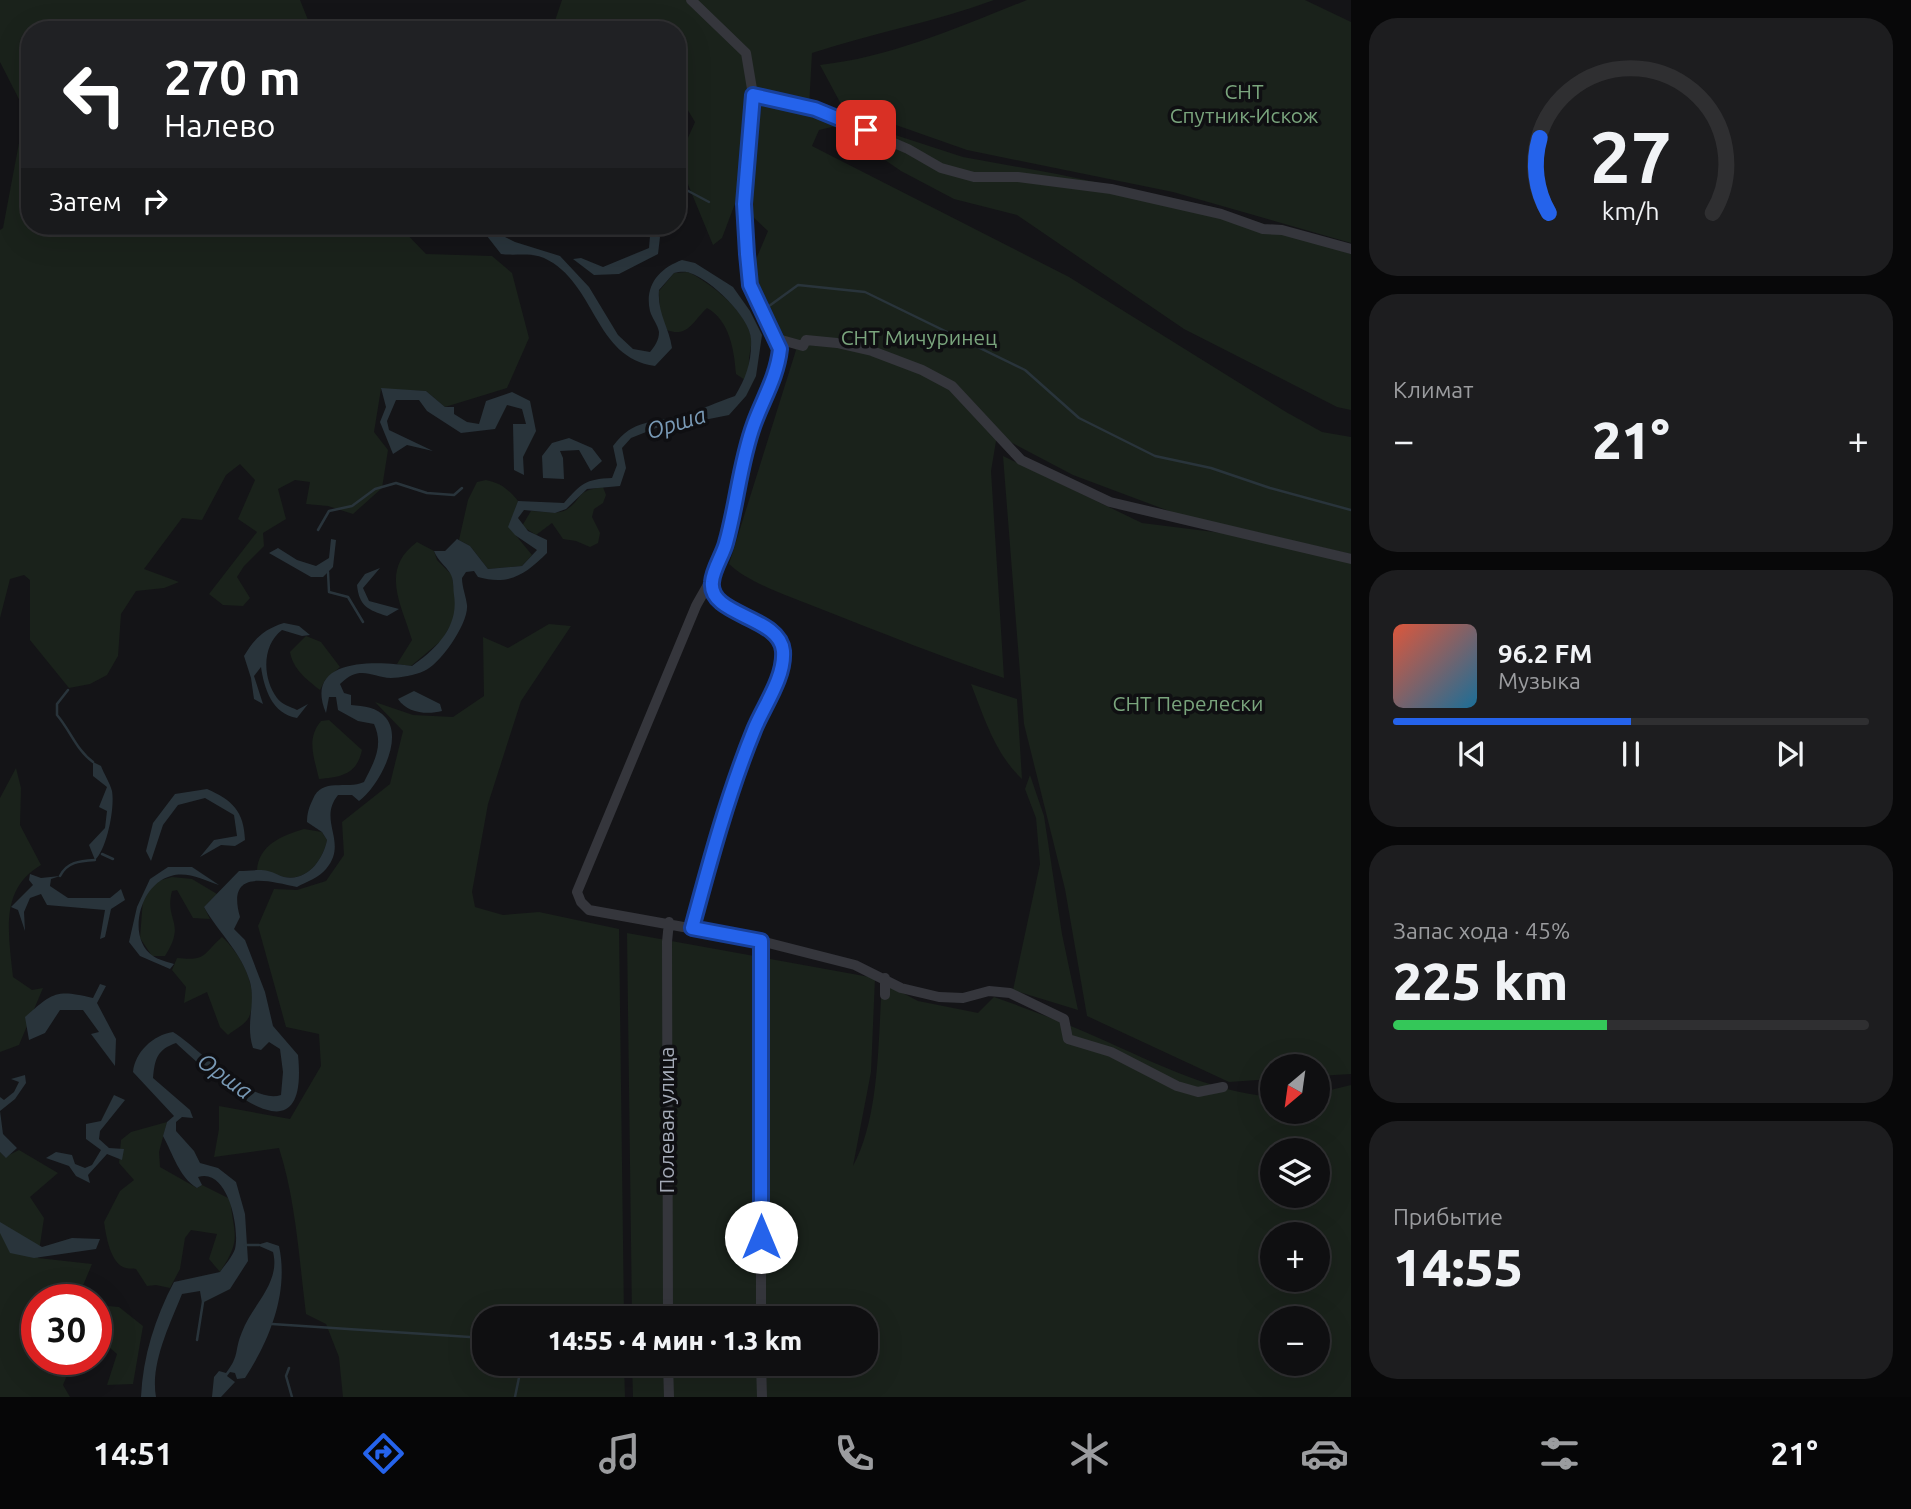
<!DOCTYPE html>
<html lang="ru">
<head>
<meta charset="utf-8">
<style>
  body { margin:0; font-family:Ubuntu,sans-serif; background:#1d1d1f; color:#f1f3f6; height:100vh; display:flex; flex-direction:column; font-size:26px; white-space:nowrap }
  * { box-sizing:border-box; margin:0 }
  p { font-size:23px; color:#9b9c9f }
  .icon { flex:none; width:38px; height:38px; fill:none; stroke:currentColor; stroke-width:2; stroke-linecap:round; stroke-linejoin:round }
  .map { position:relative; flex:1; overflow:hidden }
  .panel { display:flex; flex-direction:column; gap:18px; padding:18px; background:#080809; width:560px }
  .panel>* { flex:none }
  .guide { position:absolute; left:21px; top:21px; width:665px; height:214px; border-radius:28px; box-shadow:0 7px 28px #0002,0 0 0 2px #2f2f31; background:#202124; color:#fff; overflow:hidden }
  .needle { width:46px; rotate:209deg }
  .controls { position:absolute; left:1260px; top:1054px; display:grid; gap:14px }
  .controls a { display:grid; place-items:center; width:70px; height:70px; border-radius:50%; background:#0f0f11; box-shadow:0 7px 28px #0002,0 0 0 2px #2f2f31; font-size:35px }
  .speed { position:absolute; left:21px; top:1284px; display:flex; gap:14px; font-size:35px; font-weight:700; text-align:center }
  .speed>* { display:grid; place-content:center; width:91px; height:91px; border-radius:50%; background:#0f0f11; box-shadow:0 7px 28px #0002,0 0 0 2px #2f2f31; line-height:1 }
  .speed .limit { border:10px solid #d22; background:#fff; color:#111 }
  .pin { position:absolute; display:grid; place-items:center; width:60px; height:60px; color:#fff; margin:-30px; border-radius:14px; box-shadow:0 4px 10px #0006 }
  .me { position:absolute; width:77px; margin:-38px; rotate:0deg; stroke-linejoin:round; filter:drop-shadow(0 0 5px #0008) }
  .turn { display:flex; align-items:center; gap:24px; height:147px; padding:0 28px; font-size:32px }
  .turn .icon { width:91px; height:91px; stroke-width:2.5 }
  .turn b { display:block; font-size:49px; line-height:60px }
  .then { display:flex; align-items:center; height:66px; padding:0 28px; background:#0003; gap:14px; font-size:26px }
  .big { font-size:52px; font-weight:800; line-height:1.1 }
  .panel .widget { flex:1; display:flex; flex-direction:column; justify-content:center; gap:10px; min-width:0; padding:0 24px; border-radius:28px; background:#1d1d1f }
  .panel .dial { align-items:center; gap:0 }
  .dial svg { height:182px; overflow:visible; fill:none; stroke:#2f2f31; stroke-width:7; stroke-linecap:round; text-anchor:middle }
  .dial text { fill:#f1f3f6; stroke:none }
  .song { display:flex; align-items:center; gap:21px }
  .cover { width:84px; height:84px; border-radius:10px; background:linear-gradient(135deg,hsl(10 70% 55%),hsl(200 70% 35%)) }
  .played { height:7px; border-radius:4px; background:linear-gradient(90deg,#2563eb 50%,#2f2f31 50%) }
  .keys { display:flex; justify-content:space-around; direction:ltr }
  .heat { display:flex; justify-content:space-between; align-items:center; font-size:38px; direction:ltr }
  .charge { height:10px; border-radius:5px; background:linear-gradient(90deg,#34c759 45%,#2f2f31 0) }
  .trip { position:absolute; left:472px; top:1306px; width:406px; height:70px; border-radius:28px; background:#0f0f11; box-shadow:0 7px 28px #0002,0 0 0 2px #2f2f31; font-weight:800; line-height:70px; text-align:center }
  .menu { display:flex; height:112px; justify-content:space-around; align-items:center; background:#060607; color:#9b9c9f }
  .menu .icon { width:49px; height:49px }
  .menu .current { color:#2563eb }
  .menu b { font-size:32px; color:#f1f3f6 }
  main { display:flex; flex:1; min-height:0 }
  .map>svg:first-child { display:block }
</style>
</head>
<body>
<main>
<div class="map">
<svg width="1351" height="1397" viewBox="0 0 1351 1397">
  <rect width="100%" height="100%" fill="#141417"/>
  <path fill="#1a221b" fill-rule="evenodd" d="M0,0H300L312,30H30V226H367L376,234L380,226H399L426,254L492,256L512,273L529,338L507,388L445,407L426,391L381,389L374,432L388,450L382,488L353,514L328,506L306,504L310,482L295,480L278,489L286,519L263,533L264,546L244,566L237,577L250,598L243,606L223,605L209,594L257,532L238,519L255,480L240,464L226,475L202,520L182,518L144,569L179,582L164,588L136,591L121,614L118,656L107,675L90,684L69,688L30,640V580L24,575L10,579L0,618V230L3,228L25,111L0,62Z
    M562,0H994C935,22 872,33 812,53L809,107L963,157L1057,174L1213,207L1351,254V410L1337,407L1184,329L1017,215L954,199L901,171L836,126L819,130L812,146L1069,277L1286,412L1322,432L1351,437V554L1177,514L1073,475L997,435L991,471L1004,678C942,657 882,633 821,609C794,598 750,584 729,564L796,350L767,331L754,264L768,231L736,201L722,238L713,245L678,160L695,122L677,92V30H604L599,24L596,30H552Z
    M1027,0H1305L1351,22V243L1173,192L967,150L842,106L820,65C889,58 962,26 1027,0Z
    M688,272C709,282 747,311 751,337C752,343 750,352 749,358C749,366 749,373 745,380L736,374C734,350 730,321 707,308C693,321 688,338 667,330L660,316L659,291L674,273Z
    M1003,456L1142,523L1262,538L1351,563V1074L1318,1076V1066H1272V1079L1229,1082L1087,1016L1065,889L1024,724Z
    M486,480C501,483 508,489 518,501L509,527L532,555L522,566L488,569L470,546L459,540L468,500L477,482Z
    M603,487L606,495L603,503L594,509L592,517L600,533L598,543L590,547L576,541L563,539L552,523L536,535L522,526L531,511C542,511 556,515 566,510C584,498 574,491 603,487Z
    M417,542L434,551L437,560L452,575L456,605L454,619L442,640L411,666L397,664L412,640C402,605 379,570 417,542Z
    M549,624L571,626L521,701L488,804L472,892L475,907L503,915L539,912L619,929L624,1318H485V1363H624L625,1397H343L339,1357L326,1324L306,1314C299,1259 296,1201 279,1148L214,1157L219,1129V1106L290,1119L321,1066L319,1034L286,1027L258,926L274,889L297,890L326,881L344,855L342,822L390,784L403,731L375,702L413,715L453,717L484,696L483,637L508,648Z
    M306,636L321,642L340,667L325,680L320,690C306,679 293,669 290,652Z
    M971,684L1017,699L1022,779C995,754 984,717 971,684Z
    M329,720L362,750C357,774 342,777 319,779C314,757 306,739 321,721Z
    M16,768L21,788L20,825L41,865C0,889 8,931 13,977L32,990L43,988L19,1045L0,1052V798Z
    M1030,775L1044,816L1062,934L1078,1010L1013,990L1040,864L1036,818L1025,789Z
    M304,829L322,832L327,840C323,860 307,882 284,877C274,875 268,870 257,871C258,845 283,835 304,829Z
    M172,877L192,879L217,894L204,907L210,919L193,918L177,890L172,891C164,921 187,922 165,956H152L140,938L143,899L149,887L158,881Z
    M627,933L875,978L871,1072L853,1166C880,1116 878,1039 882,982L918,1001L978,1013L994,997C1025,1008 1055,1019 1085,1032C1146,1058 1205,1091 1272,1097V1111H1318V1093L1351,1085V1397H633L632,1363H866V1318H632ZM1272,1150H1318V1195H1272ZM1272,1234H1318V1279H1272ZM1272,1318H1318V1363H1272Z
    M222,937C242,955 260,990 249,1017C246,1024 234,1030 228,1035L220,1027L207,992L184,1003L186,987L172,970L177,958C207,961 202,955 222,937Z
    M167,1122L159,1152L160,1167L197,1188L202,1185L230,1199C234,1236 242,1239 220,1272L209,1259L217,1234L191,1230L185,1238L180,1269L170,1288L156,1285L147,1286L136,1269C133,1268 129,1269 126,1268C110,1264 106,1235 104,1222L120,1191L134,1180L119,1163L121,1140L131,1132Z
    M19,1150L58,1173L30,1197L44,1218L38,1258L92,1264L77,1300H37V1360H73L63,1385L70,1397H0V1152L5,1157Z
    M96,1305L119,1307L143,1326L133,1384L107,1385L117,1354L96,1336Z"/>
  <path fill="#29343b" d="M484,226H495L499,234L515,242L560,256L589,287L618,335L633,349L650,352C655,346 659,340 659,332C658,325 652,318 650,311C644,285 660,268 682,260L695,263L733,287L750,311L762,335L756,376L746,396L729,415L699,421L686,429L656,428L631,438L622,448L626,468L620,486L587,489L566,509L555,513L524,510L518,518L528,531L547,540V553C526,574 509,586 478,577L474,571L466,572L462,578C462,587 466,596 467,605C469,623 440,665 424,671C416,675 399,678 391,678C371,677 360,664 340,684L344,693L351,695V705C364,706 377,707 386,718C404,740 378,787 359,801L352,795H338C317,821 349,842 326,869C320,877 306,882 297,887C267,881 226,868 240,917L234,929L245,940L265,992L273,1026L298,1055C310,1173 210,1074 176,1043C157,1050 155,1058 153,1078L190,1110L193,1118L182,1117L176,1122V1131L194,1151L200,1163L218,1168L236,1182L245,1214L248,1261L230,1289L202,1303L200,1291L182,1294C170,1324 150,1364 156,1397H141C143,1356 155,1318 174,1282L220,1272C225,1265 232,1257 235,1249C240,1229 228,1167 198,1177L202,1185L197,1188C179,1177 173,1154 163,1136L167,1122L174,1116L133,1072C135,1052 153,1035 173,1032C199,1048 250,1105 281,1095L283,1072L280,1049L269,1042L261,1050L253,1048C245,1023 256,1005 250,982C242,953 218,932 204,907L239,871C248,871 260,869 268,871C274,872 279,876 284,877C307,882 323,860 327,840L322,832L307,822C307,813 309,807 313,799C322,777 346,790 364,782C374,762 384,746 374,724L358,721L338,710L336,697H329L326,713C302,656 379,661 412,666C436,649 459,627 454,595C453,588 454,579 450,573C445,565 438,561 434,551H445L457,539L470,546L488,569L522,566L537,550L515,535L508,527L518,501L564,503C581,484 585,479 612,478L617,465L613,446C634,418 652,424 682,415C700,410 718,402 735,396C746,378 752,361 751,339C750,317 710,279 690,273C685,271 679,272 674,273L659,290C657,313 669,327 672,348L655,366C594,358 596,282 544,258C531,252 516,256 501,254L487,236Z
    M634,226H643L660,237L658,254L619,274L594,275L573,259L581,258L603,267L649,248L650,236L634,229Z
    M381,388L426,391L445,407H454V414L467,422L479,424L486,401L512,392L530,401L536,431L523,457L524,475L514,470L513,424H526L522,409L507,405L495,429L461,433L427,411L419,400H396L387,421L389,430L433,451L407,445L393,454L380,422L386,407Z
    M569,438L592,448L602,461L591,471L579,450L560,451L563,458L564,479L543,478L542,456L552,443Z
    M331,539L336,540L333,567L323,577H311L269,553L278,548L297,560L316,566L329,558Z
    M380,568L363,588L369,601L399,609L387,616C368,610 359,606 357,585L365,574Z
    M284,623L299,626L310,635L302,636L282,630C262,645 262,678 277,698C281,704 291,707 297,710L308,704L297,718C272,714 264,688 261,667L254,676L263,704L254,699L251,678L244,656C254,639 264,629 284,623Z
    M414,691L440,704L442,711C427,715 407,713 398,699Z
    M93,762L101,766C104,774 110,783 112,791C115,808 107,849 95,860L89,845L105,828L107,811L99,807L107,787L93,776Z
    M207,789C232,800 244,811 245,840L235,846L221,845L200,857L214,840L237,836L234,815L205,798L178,805L163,825L151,861L146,851L153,823L175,794Z
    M168,867H192L219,885C204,880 187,871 171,876C138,885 127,939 153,956C159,960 168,962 174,964L170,969L140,956L129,942L137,907L150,879Z
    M30,874L41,878L60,876L51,879L50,886L68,898H110L121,889L125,900L111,909L105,937L100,939L105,910L47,905L41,894L30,898L24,912L25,931L18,910L11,907L33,885L29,880Z
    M100,984L106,986L97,1003L116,1039L115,1066L91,1034L99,1032L83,1010H60L45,1033L29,1040L25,1017C53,993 55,989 93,998Z
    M25,1075L26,1083L15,1099L0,1111L3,1134L17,1148L6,1158L0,1152V1097L4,1100L14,1092L19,1082L11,1079Z
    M114,1095L125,1100L100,1131L99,1139L109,1148L124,1149L122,1160L107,1154L88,1175L90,1183L76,1176L69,1166L46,1158L56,1152L72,1155L75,1164L85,1168L92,1165L101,1150L86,1139V1124L101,1121Z
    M0,1222L42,1247L72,1238L100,1239L96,1249L34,1258L10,1253L0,1233Z
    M267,1242L279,1246C289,1292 270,1340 245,1378L237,1379L235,1373L230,1372L227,1376L235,1382L221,1397H212L214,1377L219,1371L226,1373C240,1355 234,1351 242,1332C252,1305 281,1283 273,1252L257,1245Z"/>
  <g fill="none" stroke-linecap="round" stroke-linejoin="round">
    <path stroke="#29343b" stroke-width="2.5" d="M677,185L709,202
      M765,309L798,285L865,292L1025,370L1079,418L1155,456L1211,468L1270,488L1351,510
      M318,530L329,511L352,506L375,489L396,483L427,493L454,495L462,488
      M328,572L329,592L348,597L363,622
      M68,690L57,704V715C70,730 77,751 93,762
      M102,854L113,859
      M60,876C67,862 79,861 95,860
      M245,1245H259
      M272,1324L485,1338
      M197,1340L203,1302
      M568,1363L591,1372
      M289,1368L286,1376L292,1397
      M515,1397L522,1363"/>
    <path stroke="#35363c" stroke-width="10" d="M691,0L746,53L753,95L744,204L747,254L750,284L780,349C777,377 762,399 753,426C740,465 738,508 725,547C718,569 707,586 696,606L577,892L581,902L589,910L761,941L855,965L901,988L939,997L963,998L989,991L1010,993L1064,1019L1068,1039L1111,1052L1177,1086L1198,1092L1223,1087
      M753,95L815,109L908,149L941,168L974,177H1018L1111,189L1221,214L1263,229L1282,230L1351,249
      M774,338L803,346L806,340L837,343L872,351L922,370L952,386L1021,460L1110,502L1351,559
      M692,928C710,862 729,785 757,724C765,705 787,668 782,649C776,624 742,615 721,602L714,595L712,581
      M885,978V995
      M668,1318L667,942L669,922
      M761,1318V941
      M668,1363L669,1397
      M761,1363L762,1397"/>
  </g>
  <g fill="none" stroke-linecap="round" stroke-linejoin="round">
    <defs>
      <path id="route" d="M761,1237V941L692,928C710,861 728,794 754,730C763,707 785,678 783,651C780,616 708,616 712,582C713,569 723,555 726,543C737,504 740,462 754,424C763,399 777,377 780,349L750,285L747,254L744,204L753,95L815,109L866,130"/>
    </defs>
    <use href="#route" stroke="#184099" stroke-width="18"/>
    <use href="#route" stroke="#2563eb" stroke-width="12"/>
  </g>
  <g text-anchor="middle" stroke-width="7" stroke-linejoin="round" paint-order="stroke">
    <g font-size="21" fill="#7aa57d" stroke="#0f0f12">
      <text x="1244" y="99">СНТ<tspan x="1244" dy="24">Спутник-Искож</tspan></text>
      <text x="919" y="345">СНТ Мичуринец</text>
      <text x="1188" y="711">СНТ Перелески</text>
    </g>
    <g font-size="21" fill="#a5abb8" stroke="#0f0f12">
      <text transform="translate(667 1120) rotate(-90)" y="7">Полевая улица</text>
    </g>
    <g font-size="23" font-style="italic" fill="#799ab6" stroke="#0f0f12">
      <text transform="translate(676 423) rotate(-17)" y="8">Орша</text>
      <text transform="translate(225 1076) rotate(36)" y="8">Орша</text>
    </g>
  </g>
</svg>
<div class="controls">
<a><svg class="needle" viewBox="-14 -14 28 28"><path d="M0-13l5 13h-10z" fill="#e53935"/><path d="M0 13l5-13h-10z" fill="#9b9c9f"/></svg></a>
<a><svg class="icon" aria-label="layers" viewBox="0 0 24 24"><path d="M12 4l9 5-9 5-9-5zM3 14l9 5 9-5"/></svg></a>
<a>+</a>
<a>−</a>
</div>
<div class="speed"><div class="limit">30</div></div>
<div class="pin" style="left:866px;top:130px;background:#d93025"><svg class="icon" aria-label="arrive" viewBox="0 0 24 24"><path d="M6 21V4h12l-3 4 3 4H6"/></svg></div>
<svg class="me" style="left:761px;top:1237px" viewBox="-20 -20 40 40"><circle r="19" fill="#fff"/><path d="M0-13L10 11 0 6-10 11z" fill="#2563eb"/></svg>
<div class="trip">14:55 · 4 мин · 1.3 km</div>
<div class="guide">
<div class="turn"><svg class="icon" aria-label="left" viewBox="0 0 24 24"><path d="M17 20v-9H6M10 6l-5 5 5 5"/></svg><div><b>270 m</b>Налево</div></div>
<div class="then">Затем<svg class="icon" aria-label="right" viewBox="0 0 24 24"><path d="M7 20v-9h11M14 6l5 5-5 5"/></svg></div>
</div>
</div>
<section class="panel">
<div class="widget dial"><svg viewBox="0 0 100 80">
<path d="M14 69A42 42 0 1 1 86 69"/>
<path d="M14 69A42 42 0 0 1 10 36" stroke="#2563eb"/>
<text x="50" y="56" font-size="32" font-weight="700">27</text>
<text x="50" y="72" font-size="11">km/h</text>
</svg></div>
<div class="widget"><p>Климат</p>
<div class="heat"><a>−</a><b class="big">21°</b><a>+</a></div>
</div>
<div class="widget">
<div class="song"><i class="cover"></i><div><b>96.2 FM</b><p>Музыка</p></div></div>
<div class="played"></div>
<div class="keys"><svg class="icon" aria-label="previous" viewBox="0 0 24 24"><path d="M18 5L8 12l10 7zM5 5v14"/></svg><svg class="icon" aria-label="pause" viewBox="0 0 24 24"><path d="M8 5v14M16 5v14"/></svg><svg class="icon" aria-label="next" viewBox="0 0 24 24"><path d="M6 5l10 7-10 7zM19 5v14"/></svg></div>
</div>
<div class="widget"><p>Запас хода · 45%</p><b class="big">225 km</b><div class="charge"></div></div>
<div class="widget"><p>Прибытие</p><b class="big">14:55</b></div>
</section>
</main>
<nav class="menu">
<b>14:51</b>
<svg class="icon current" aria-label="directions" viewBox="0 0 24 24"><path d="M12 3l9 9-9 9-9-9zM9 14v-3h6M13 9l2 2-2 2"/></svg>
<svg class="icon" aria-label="music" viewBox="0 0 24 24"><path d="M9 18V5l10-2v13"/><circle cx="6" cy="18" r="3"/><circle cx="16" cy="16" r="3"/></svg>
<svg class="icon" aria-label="phone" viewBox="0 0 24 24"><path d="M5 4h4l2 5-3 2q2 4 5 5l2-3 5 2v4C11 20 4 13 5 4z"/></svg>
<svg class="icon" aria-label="climate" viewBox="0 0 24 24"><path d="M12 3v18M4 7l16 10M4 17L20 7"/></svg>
<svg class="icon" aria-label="car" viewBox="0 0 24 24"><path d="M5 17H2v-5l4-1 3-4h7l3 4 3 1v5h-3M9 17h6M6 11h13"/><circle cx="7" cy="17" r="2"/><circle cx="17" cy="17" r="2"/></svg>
<svg class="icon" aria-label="filters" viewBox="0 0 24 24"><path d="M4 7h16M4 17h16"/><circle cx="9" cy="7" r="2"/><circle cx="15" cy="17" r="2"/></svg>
<b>21°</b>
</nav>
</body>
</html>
